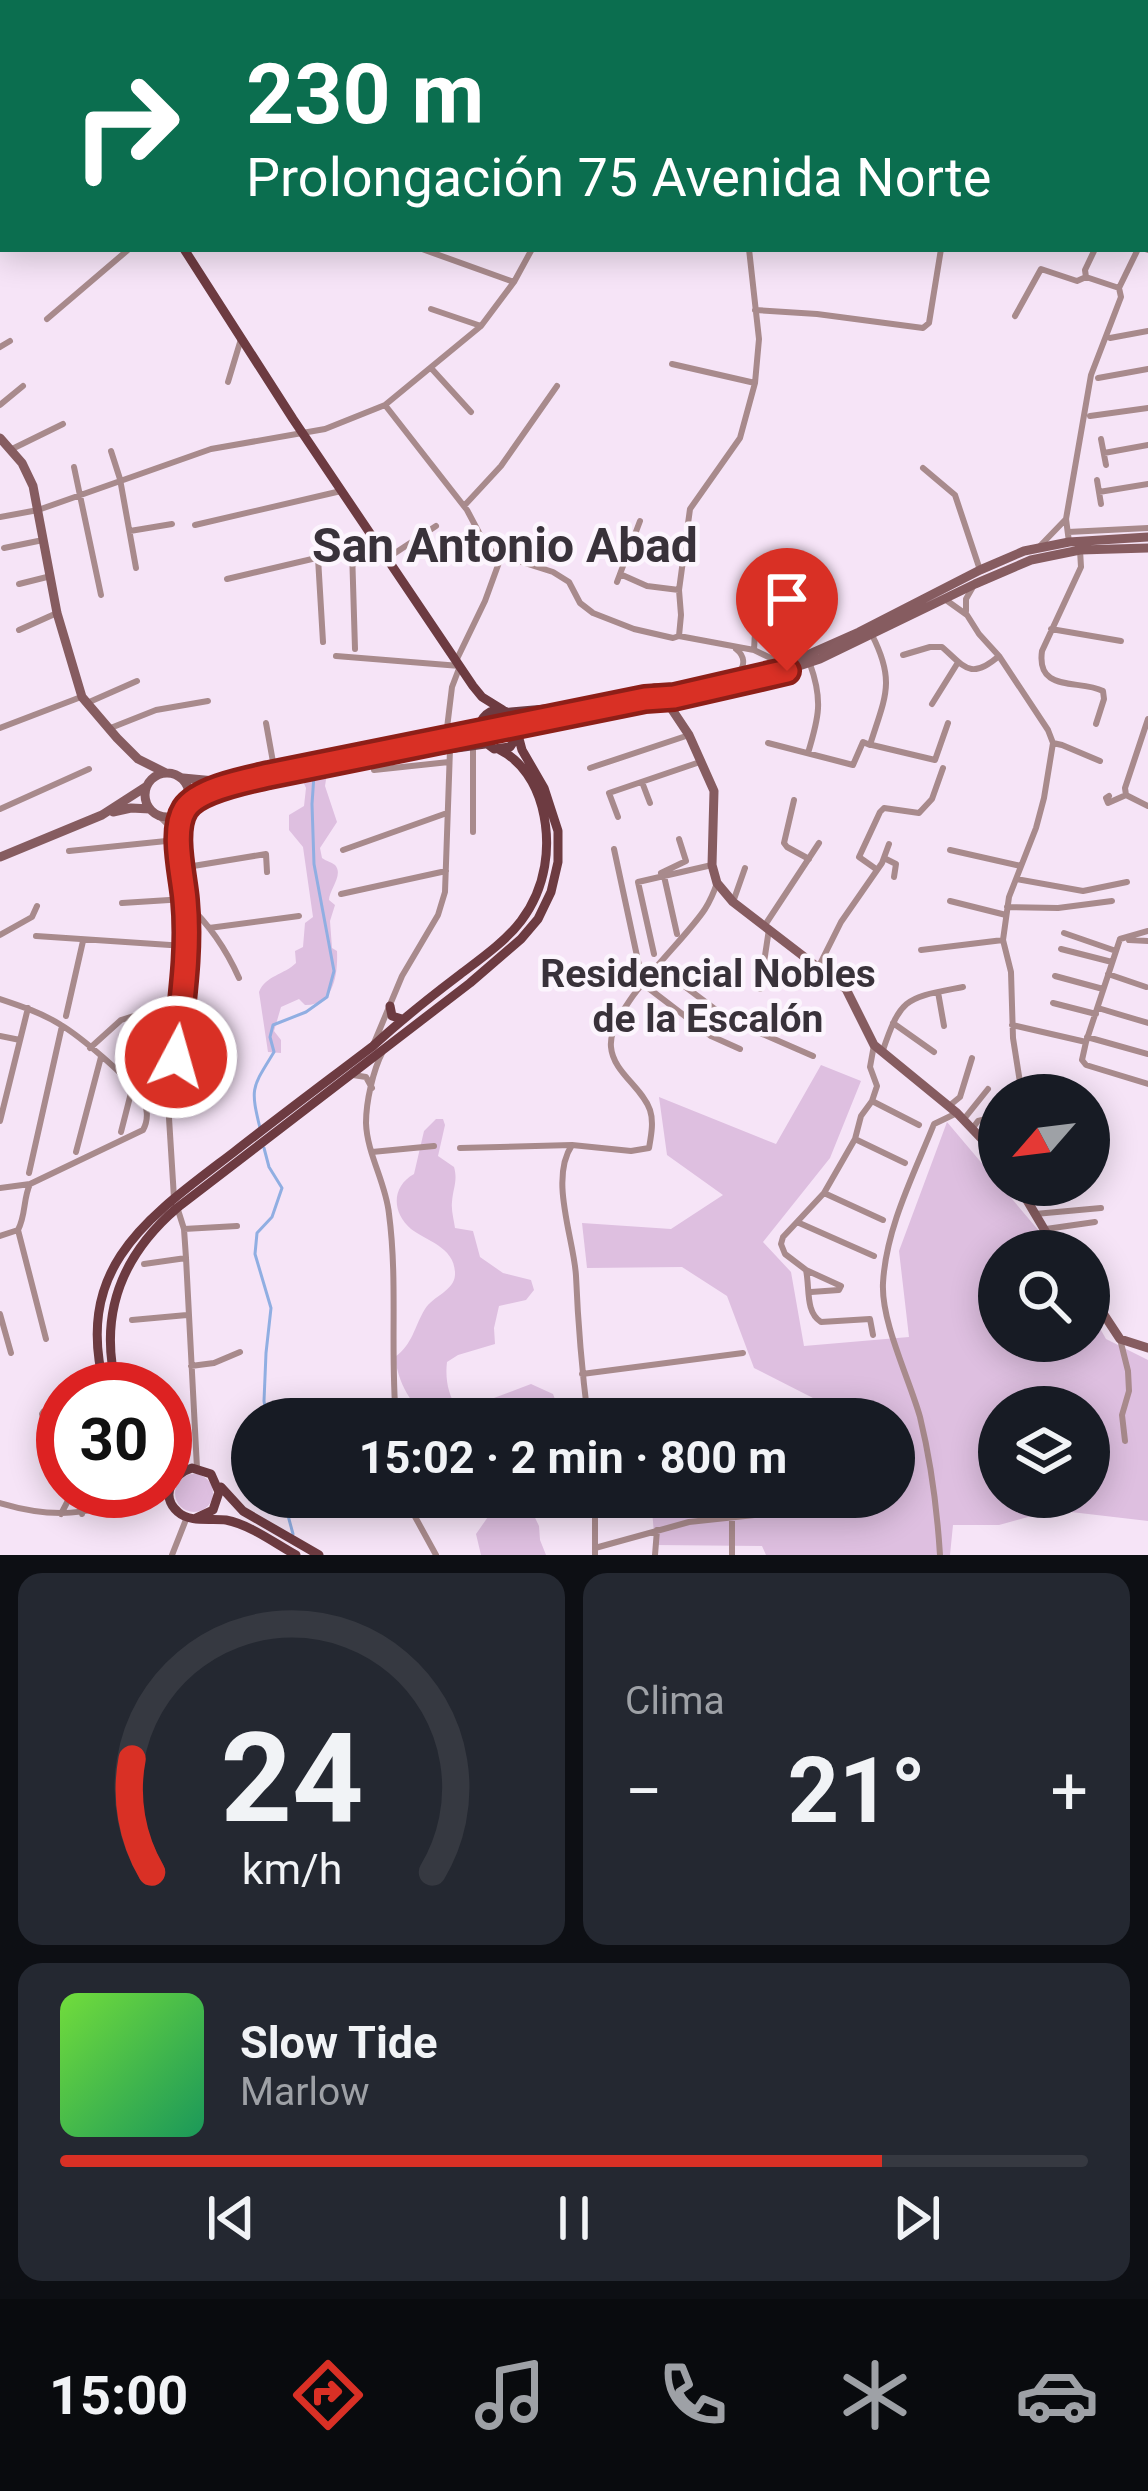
<!DOCTYPE html>
<html lang="es">
<head>
<meta charset="utf-8">
<style>
  body { margin:0; font-family:Roboto,sans-serif; background:#242831; color:#f1f3f6; height:100vh; display:flex; flex-direction:column; font-size:45px; white-space:nowrap }
  * { box-sizing:border-box; margin:0 }
  p { font-size:39px; color:#9ea1a6 }
  .icon { flex:none; width:66px; height:66px; fill:none; stroke:currentColor; stroke-width:2; stroke-linecap:round; stroke-linejoin:round }
  .map { position:relative; height:1555px; overflow:hidden }
  .panel { display:flex; flex-direction:column; gap:18px; padding:18px; background:#0d0f14; flex:1 }
  .panel>* { flex:none }
  .guide { position:absolute; left:0px; top:0px; width:1149px; height:252px; box-shadow:0 6px 30px #0003; background:#0b6e4f; color:#fff; overflow:hidden }
  .needle { width:78px; rotate:242deg }
  .fabs { position:absolute; left:978px; top:1074px; display:grid; gap:24px }
  .fabs a { display:grid; place-items:center; width:132px; height:132px; border-radius:50%; background:#171b24; box-shadow:0 6px 30px #0003; font-size:60px }
  .speed { position:absolute; left:36px; top:1362px; display:flex; gap:24px; font-size:60px; font-weight:700; text-align:center }
  .speed>* { display:grid; place-content:center; width:156px; height:156px; border-radius:50%; background:#171b24; box-shadow:0 6px 30px #0003; line-height:1 }
  .speed .limit { border:18px solid #d22; background:#fff; color:#111 }
  .pin { position:absolute; display:grid; place-items:center; width:102px; height:102px; color:#fff; margin:-123px -51px; border-radius:50% 50% 50% 0; rotate:-45deg; box-shadow:0 0 12px #0007 }
  .pin .icon { rotate:45deg }
  .me { position:absolute; width:132px; margin:-66px; rotate:6deg; stroke-linejoin:round; filter:drop-shadow(0 0 9px #0008) }
  .turn { display:flex; align-items:center; gap:42px; height:252px; padding:0 48px; font-size:54px }
  .turn .icon { width:156px; height:156px; stroke-width:2.5 }
  .turn b { display:block; font-size:84px; line-height:102px }
  .big { font-size:90px; font-weight:700; line-height:1.1 }
  .panel .tile { flex:1; display:flex; flex-direction:column; justify-content:center; gap:18px; min-width:0; padding:0 42px; border-radius:24px; background:#242831 }
  .panel .dial { align-items:center; gap:0 }
  .dial svg { height:312px; overflow:visible; fill:none; stroke:#363941; stroke-width:7; stroke-linecap:round; text-anchor:middle }
  .dial text { fill:#f1f3f6; stroke:none }
  .song { display:flex; align-items:center; gap:36px }
  .cover { width:144px; height:144px; border-radius:18px; background:linear-gradient(135deg,hsl(100 70% 55%),hsl(150 70% 35%)) }
  .played { height:12px; border-radius:6px; background:linear-gradient(90deg,#d93025 80%,#363941 80%) }
  .keys { display:flex; justify-content:space-around; direction:ltr }
  .heat { display:flex; justify-content:space-between; align-items:center; font-size:66px; direction:ltr }
  .panel .tiles { flex:1; display:grid; gap:18px; grid-template-columns:1fr 1fr }
  .tile:last-child { grid-column:span 2 }
  .trip { position:absolute; left:231px; top:1398px; width:684px; height:120px; border-radius:60px; background:#171b24; box-shadow:0 6px 30px #0003; font-weight:700; line-height:120px; text-align:center }
  .dock { display:flex; height:192px; justify-content:space-around; align-items:center; background:#090b0e; color:#9ea1a6 }
  .dock .icon { width:84px; height:84px }
  .dock .selected { color:#d93025 }
  .dock b { font-size:54px; color:#f1f3f6 }
  .map>svg:first-child { display:block }
</style>
</head>
<body>
<div class="map">
<svg width="1148" height="1555" viewBox="0 0 1148 1555">
  <rect width="100%" height="100%" fill="#f6e4f7"/>
  <path fill="#debfe0" fill-rule="evenodd" d="M327,773L325,786L337,822L320,848L322,858C326,861 331,862 335,865C344,875 329,890 329,900L335,905L330,921L332,948L337,951C338,974 334,1006 305,1005L299,999L281,1007L274,1031L281,1040V1053L268,1052L259,992C266,975 284,975 296,963L295,951L303,947L305,923L313,917L303,847L289,830V815L304,806L306,788L301,777Z
    M821,1065L861,1081L830,1158L763,1242L791,1272L804,1346L909,1337L899,1251L947,1122L1056,1251H999V1341H1089V1309L1106,1339L1148,1360V1521L1054,1510L999,1525H953L950,1555H766L762,1546L655,1545L652,1510L789,1497H894V1419H820L813,1398L754,1368L727,1296L682,1267L587,1268L582,1223L671,1229L723,1195L667,1155L659,1097L776,1144ZM999,1407H1089V1497H999Z
    M436,1119H443L445,1125L438,1156L454,1167C458,1181 453,1188 452,1202C451,1210 454,1220 455,1228L473,1231L480,1257L503,1273L531,1280L534,1290L526,1300L499,1306L494,1328L495,1344L458,1355L447,1362C445,1378 448,1396 458,1409L467,1408L531,1384L553,1394L558,1407L555,1419H433C411,1408 398,1382 395,1357C413,1344 414,1327 425,1309C433,1296 454,1291 455,1275C456,1247 426,1241 411,1229C391,1212 392,1186 414,1174L424,1131Z
    M175 1493a19 19 0 1 1 38 0a19 19 0 1 1-38 0Z
    M493,1497H525L539,1526L540,1540L546,1555H481L476,1534L497,1504Z"/>
  <g fill="none" stroke-linecap="round" stroke-linejoin="round">
    <path stroke="#90aee2" stroke-width="3" d="M260,1128C250,1087 252,1088 274,1052L270,1037L273,1025L306,1012L327,997L334,971L314,864L312,804L314,775
      M264,1148L269,1167L282,1188L272,1217L257,1233L255,1254L271,1308L266,1353L264,1401L267,1419
      M283,1497L293,1534"/>
    <path stroke="#a88a8c" stroke-width="6" d="M7,0V3
      M202,0L203,1
      M465,0V3
      M492,0L493,3
      M541,0L544,3
      M594,0H596
      M743,0V3
      M937,0V3
      M361,3L362,0
      M422,3V0
      M642,3L643,0
      M847,3L848,0
      M1146,19H1148
      M1146,63H1148
      M0,78L3,74
      M0,105L3,115
      M1146,113H1148
      M1146,166H1148
      M1146,231L1148,227
      M0,235L3,233
      M422,249L514,282
      M1095,249L1085,270L1086,277L1119,288
      M1145,249L1148,250
      M431,309L481,326
      M755,310L817,314L923,328L929,323L941,249
      M1015,316L1041,269L1077,281L1086,277
      M47,319L129,249
      M1110,338L1148,331
      M0,347L10,341
      M672,364L755,383
      M431,368L471,412
      M1098,378L1148,369
      M228,382L241,339
      M0,405L23,386
      M385,405L467,510L485,544L494,553L553,572L569,582L580,603L593,613L634,629L673,638L679,636L754,650L779,662
      M1090,416L1148,408
      M1101,439L1106,465
      M12,449L63,424
      M111,451L120,479L136,568
      M1104,453L1148,445
      M74,467L101,595
      M923,468L955,495L980,570
      M1097,480L1101,504
      M1099,492L1148,484
      M464,506L501,466L557,386
      M0,517L38,510L211,449L325,429L385,405L481,326L514,282L532,249
      M195,525L341,491
      M130,531L172,524
      M1068,532L1148,528
      M1069,542L1066,519L1091,375L1121,297L1119,288L1138,249
      M1039,547L1066,519
      M4,548L43,540
      M352,550L355,649
      M1080,550L1081,567L1042,651C1036,693 1079,679 1103,691L1104,699L1096,724
      M318,558L323,642
      M386,559L436,526
      M620,574L647,586L679,590
      M227,579L376,544
      M617,582L640,521
      M19,584L51,576
      M757,597L804,592
      M946,600L967,615L979,634L999,656L1048,730L1053,743L1044,798L1036,828L1009,897L1003,940L1011,972L1013,1038L1022,1095
      M966,611V599L974,585
      M1051,629L1121,641
      M19,630L57,613
      M679,636L681,615L679,590L690,509L740,438L755,383L759,339L749,249
      M736,649C745,656 745,665 739,673
      M754,650C756,619 755,591 770,563
      M903,655L930,647H942C964,666 970,681 999,656
      M336,656L460,666L452,687L447,728
      M456,661L485,601L501,557
      M87,703L137,681
      M932,704L957,664
      M266,723L275,773
      M0,728L81,697
      M108,729L156,710L208,701
      M768,743L853,765L863,742L870,745C885,697 896,682 872,635
      M1053,743L1062,745L1100,761
      M473,745V832
      M872,745L935,760L948,723
      M808,753C819,717 823,700 810,664
      M590,768L689,735
      M374,770L449,762
      M642,782L650,803
      M1126,795L1125,788L1148,719
      M1126,795L1148,806
      M1109,796L1106,798L1108,803L1126,795
      M794,800L784,843L787,847L809,859
      M0,809L89,769
      M158,815L167,824L176,841
      M618,817L609,793L700,762
      M614,849L643,984L711,1036L740,1049
      M343,850L447,813
      M950,850L1021,866
      M69,851L176,840
      M884,858L896,864L894,877
      M181,868L266,854L267,872
      M876,869L859,857L880,812L884,808L919,813L932,799L943,768
      M661,873L686,861L679,839
      M1016,879L1083,891L1127,882
      M341,894L446,871
      M950,901L1006,915
      M733,902L745,868
      M122,903L185,899
      M186,903C209,924 226,949 239,978
      M1007,907L1058,908L1112,901
      M765,925L819,843
      M209,928L299,916
      M1064,933L1116,951
      M677,934L664,876L712,865
      M0,935L32,917L37,906
      M36,936L185,946
      M1120,939L1148,931
      M1129,940L1148,941
      M1061,949L1112,962
      M921,950L1003,940
      M654,954L638,882L664,876
      M819,966L841,922L882,863L889,844
      M659,967L728,1019L813,1056
      M1108,974L1146,987
      M1055,976L1103,989
      M760,989L769,929
      M938,992L944,1026
      M0,999C21,1006 42,1013 61,1025C81,1037 128,1077 140,1095C148,1106 149,1119 143,1130L30,1184C23,1199 26,1215 18,1230
      M1053,1003L1096,1014
      M1098,1008L1148,1023
      M66,1016L83,941
      M893,1023L934,1052
      M1012,1025L1086,1042L1120,939
      M0,1036L20,1040
      M1087,1037L1148,1054
      M1086,1042L1082,1060L1086,1065L1148,1084
      M374,1043L402,976L438,915L445,892L450,749
      M90,1048L121,1020L140,1014
      M383,1051C373,1070 366,1102 366,1123C367,1154 386,1183 389,1214C398,1282 390,1351 396,1419
      M882,1053C901,996 906,998 963,987
      M353,1075L366,1077L372,1088
      M1054,1095V1094
      M872,1101L919,1125
      M949,1106L960,1097L972,1058
      M1089,1118L1098,1119
      M964,1119L988,1089
      M0,1121L28,1008
      M972,1129L978,1121L999,1116
      M121,1132L132,1089
      M855,1139L905,1163
      M460,1148L572,1145
      M76,1152L101,1057
      M372,1152L434,1146
      M29,1173L62,1026
      M0,1188L30,1184
      M824,1193L883,1220
      M174,1198L168,1102L185,970L186,903L179,847L183,811
      M178,1210L184,1229L186,1258L197,1468
      M1035,1214L1101,1208
      M797,1222L874,1256
      M184,1229L237,1226
      M1046,1229L1095,1222
      M18,1230L46,1339
      M0,1236L18,1230
      M144,1264L186,1258
      M806,1270L841,1286L839,1290L811,1292
      M0,1314L11,1353
      M132,1320L187,1315
      M873,1335L870,1319L821,1322C805,1312 810,1288 806,1270L785,1254L781,1244L783,1237L824,1193L855,1139L861,1116L872,1101L877,1086L870,1067L874,1045
      M1120,1339L1128,1371L1129,1391L1122,1415L1125,1441
      M191,1366L214,1363L240,1352
      M582,1374L743,1353
      M93,1389L99,1371
      M63,1405L44,1411L42,1414L51,1442L63,1457
      M588,1419C582,1371 578,1324 576,1276C574,1239 549,1179 572,1145L631,1151L649,1148C651,1136 654,1122 650,1110C642,1087 613,1072 611,1047C607,1009 683,943 705,909C710,901 714,892 717,883
      M759,1419L778,1416
      M78,1491L82,1514
      M408,1497L413,1513L436,1555
      M309,1499L319,1497
      M0,1503C57,1520 85,1513 140,1499
      M61,1514L73,1491
      M595,1548L689,1522L765,1514
      M172,1555L187,1517
      M595,1555V1497
      M655,1555L657,1530
      M732,1555V1517
      M940,1555C937,1508 931,1462 920,1417C909,1378 881,1322 883,1283C886,1228 914,1174 934,1124L957,1113"/>
    <path stroke="#865c60" stroke-width="9" d="M0,438L22,463L33,486L57,613L82,697L117,738L138,759L166,773
      M667,690L798,659L859,632L980,570L1024,551L1069,542L1148,537
      M645,699L674,697L760,679L820,659L975,584L1031,560L1080,550L1148,548
      M667,702L689,735L714,791L712,865L717,883L733,902L846,989L874,1045L957,1113L999,1157
      M145 795a22 22 0 1 1 44 0a22 22 0 1 1-44 0Z
      M183,778L225,782
      M188,805C246,771 318,765 384,750
      M113,812L131,808L150,809
      M0,857L102,815L147,786
      M1018,1185L1057,1251
      M1089,1292L1120,1339L1148,1348"/>
    <path stroke="#6d3b41" stroke-width="9" d="M44,0L46,3
      M184,249L293,419L473,686L482,697L503,710
      M511,712L556,708L655,688L672,689
      M519,731L667,702L674,697
      M352,757L383,743L480,723C487,709 501,706 514,716L518,735L510,747L494,749L482,740L480,723
      M357,757L386,758L485,744
      M390,1006L392,1016L402,1019
      M105,1389C72,1266 149,1217 234,1152C280,1116 327,1081 373,1046C400,1021 429,998 458,976C479,960 505,942 521,921C546,888 552,846 542,807C536,784 522,761 500,750
      M117,1389C98,1316 121,1256 177,1208L470,983L521,939L538,919L551,892L558,862V831L544,788L522,750L518,735
      M165,1463L187,1469
      M221,1487L243,1511L319,1555
      M196,1518L213,1510L219,1492L211,1474L192,1468C173,1474 159,1496 178,1512C190,1523 211,1518 226,1520C251,1525 274,1543 296,1555"/>
    <path stroke="#865c60" stroke-width="9" d="M384,750L645,699"/>
  </g>
  <g fill="none" stroke-linecap="round" stroke-linejoin="round">
    <defs>
      <path id="route" d="M176,1057C181,1005 190,952 185,900C183,875 171,831 185,809C198,789 247,780 269,775L645,699L674,697L787,671"/>
    </defs>
    <use href="#route" stroke="#8d1f18" stroke-width="30"/>
    <use href="#route" stroke="#d93025" stroke-width="21"/>
  </g>
  <g text-anchor="middle" stroke-width="9" stroke-linejoin="round" paint-order="stroke">
    <g font-size="39" font-weight="bold" fill="#39323a" stroke="#fcf5fd">
      <text x="708" y="987">Residencial Nobles<tspan x="708" dy="45">de la Escalón</tspan></text>
    </g>
    <g font-size="48" font-weight="bold" fill="#39323a" stroke="#fcf5fd">
      <text x="505" y="562">San Antonio Abad</text>
    </g>
  </g>
</svg>
<div class="fabs">
<a><svg class="needle" viewBox="-14 -14 28 28"><path d="M0-13l5 13h-10z" fill="#e53935"/><path d="M0 13l5-13h-10z" fill="#9ea1a6"/></svg></a>
<a><svg class="icon" aria-label="search" viewBox="0 0 24 24"><circle cx="10" cy="10" r="6"/><path d="M15 15l6 6"/></svg></a>
<a><svg class="icon" aria-label="layers" viewBox="0 0 24 24"><path d="M12 4l9 5-9 5-9-5zM3 14l9 5 9-5"/></svg></a>
</div>
<div class="speed"><div class="limit">30</div></div>
<div class="pin" style="left:787px;top:671px;background:#d93025"><svg class="icon" aria-label="arrive" viewBox="0 0 24 24"><path d="M6 21V4h12l-3 4 3 4H6"/></svg></div>
<svg class="me" style="left:176px;top:1057px" viewBox="-20 -20 40 40"><circle r="17" fill="#d93025" stroke="#fff" stroke-width="3"/><path d="M0-11L8 9 0 5-8 9z" fill="#fff"/></svg>
<div class="trip">15:02 · 2 min · 800 m</div>
<div class="guide">
<div class="turn"><svg class="icon" aria-label="right" viewBox="0 0 24 24"><path d="M7 20v-9h11M14 6l5 5-5 5"/></svg><div><b>230 m</b>Prolongación 75 Avenida Norte</div></div>
</div>
</div>
<section class="panel">
<div class="tiles">
<div class="tile dial"><svg viewBox="0 0 100 80">
<path d="M14 69A42 42 0 1 1 86 69"/>
<path d="M14 69A42 42 0 0 1 9 40" stroke="#d93025"/>
<text x="50" y="56" font-size="32" font-weight="700">24</text>
<text x="50" y="72" font-size="11">km/h</text>
</svg></div>
<div class="tile"><p>Clima</p>
<div class="heat"><a>−</a><b class="big">21°</b><a>+</a></div>
</div>
<div class="tile">
<div class="song"><i class="cover"></i><div><b>Slow Tide</b><p>Marlow</p></div></div>
<div class="played"></div>
<div class="keys"><svg class="icon" aria-label="previous" viewBox="0 0 24 24"><path d="M18 5L8 12l10 7zM5 5v14"/></svg><svg class="icon" aria-label="pause" viewBox="0 0 24 24"><path d="M8 5v14M16 5v14"/></svg><svg class="icon" aria-label="next" viewBox="0 0 24 24"><path d="M6 5l10 7-10 7zM19 5v14"/></svg></div>
</div>
</div>
</section>
<nav class="dock">
<b>15:00</b>
<svg class="icon selected" aria-label="directions" viewBox="0 0 24 24"><path d="M12 3l9 9-9 9-9-9zM9 14v-3h6M13 9l2 2-2 2"/></svg>
<svg class="icon" aria-label="music" viewBox="0 0 24 24"><path d="M9 18V5l10-2v13"/><circle cx="6" cy="18" r="3"/><circle cx="16" cy="16" r="3"/></svg>
<svg class="icon" aria-label="phone" viewBox="0 0 24 24"><path d="M5 4h4l2 5-3 2q2 4 5 5l2-3 5 2v4C11 20 4 13 5 4z"/></svg>
<svg class="icon" aria-label="climate" viewBox="0 0 24 24"><path d="M12 3v18M4 7l16 10M4 17L20 7"/></svg>
<svg class="icon" aria-label="car" viewBox="0 0 24 24"><path d="M5 17H2v-5l4-1 3-4h7l3 4 3 1v5h-3M9 17h6M6 11h13"/><circle cx="7" cy="17" r="2"/><circle cx="17" cy="17" r="2"/></svg>
</nav>
</body>
</html>
